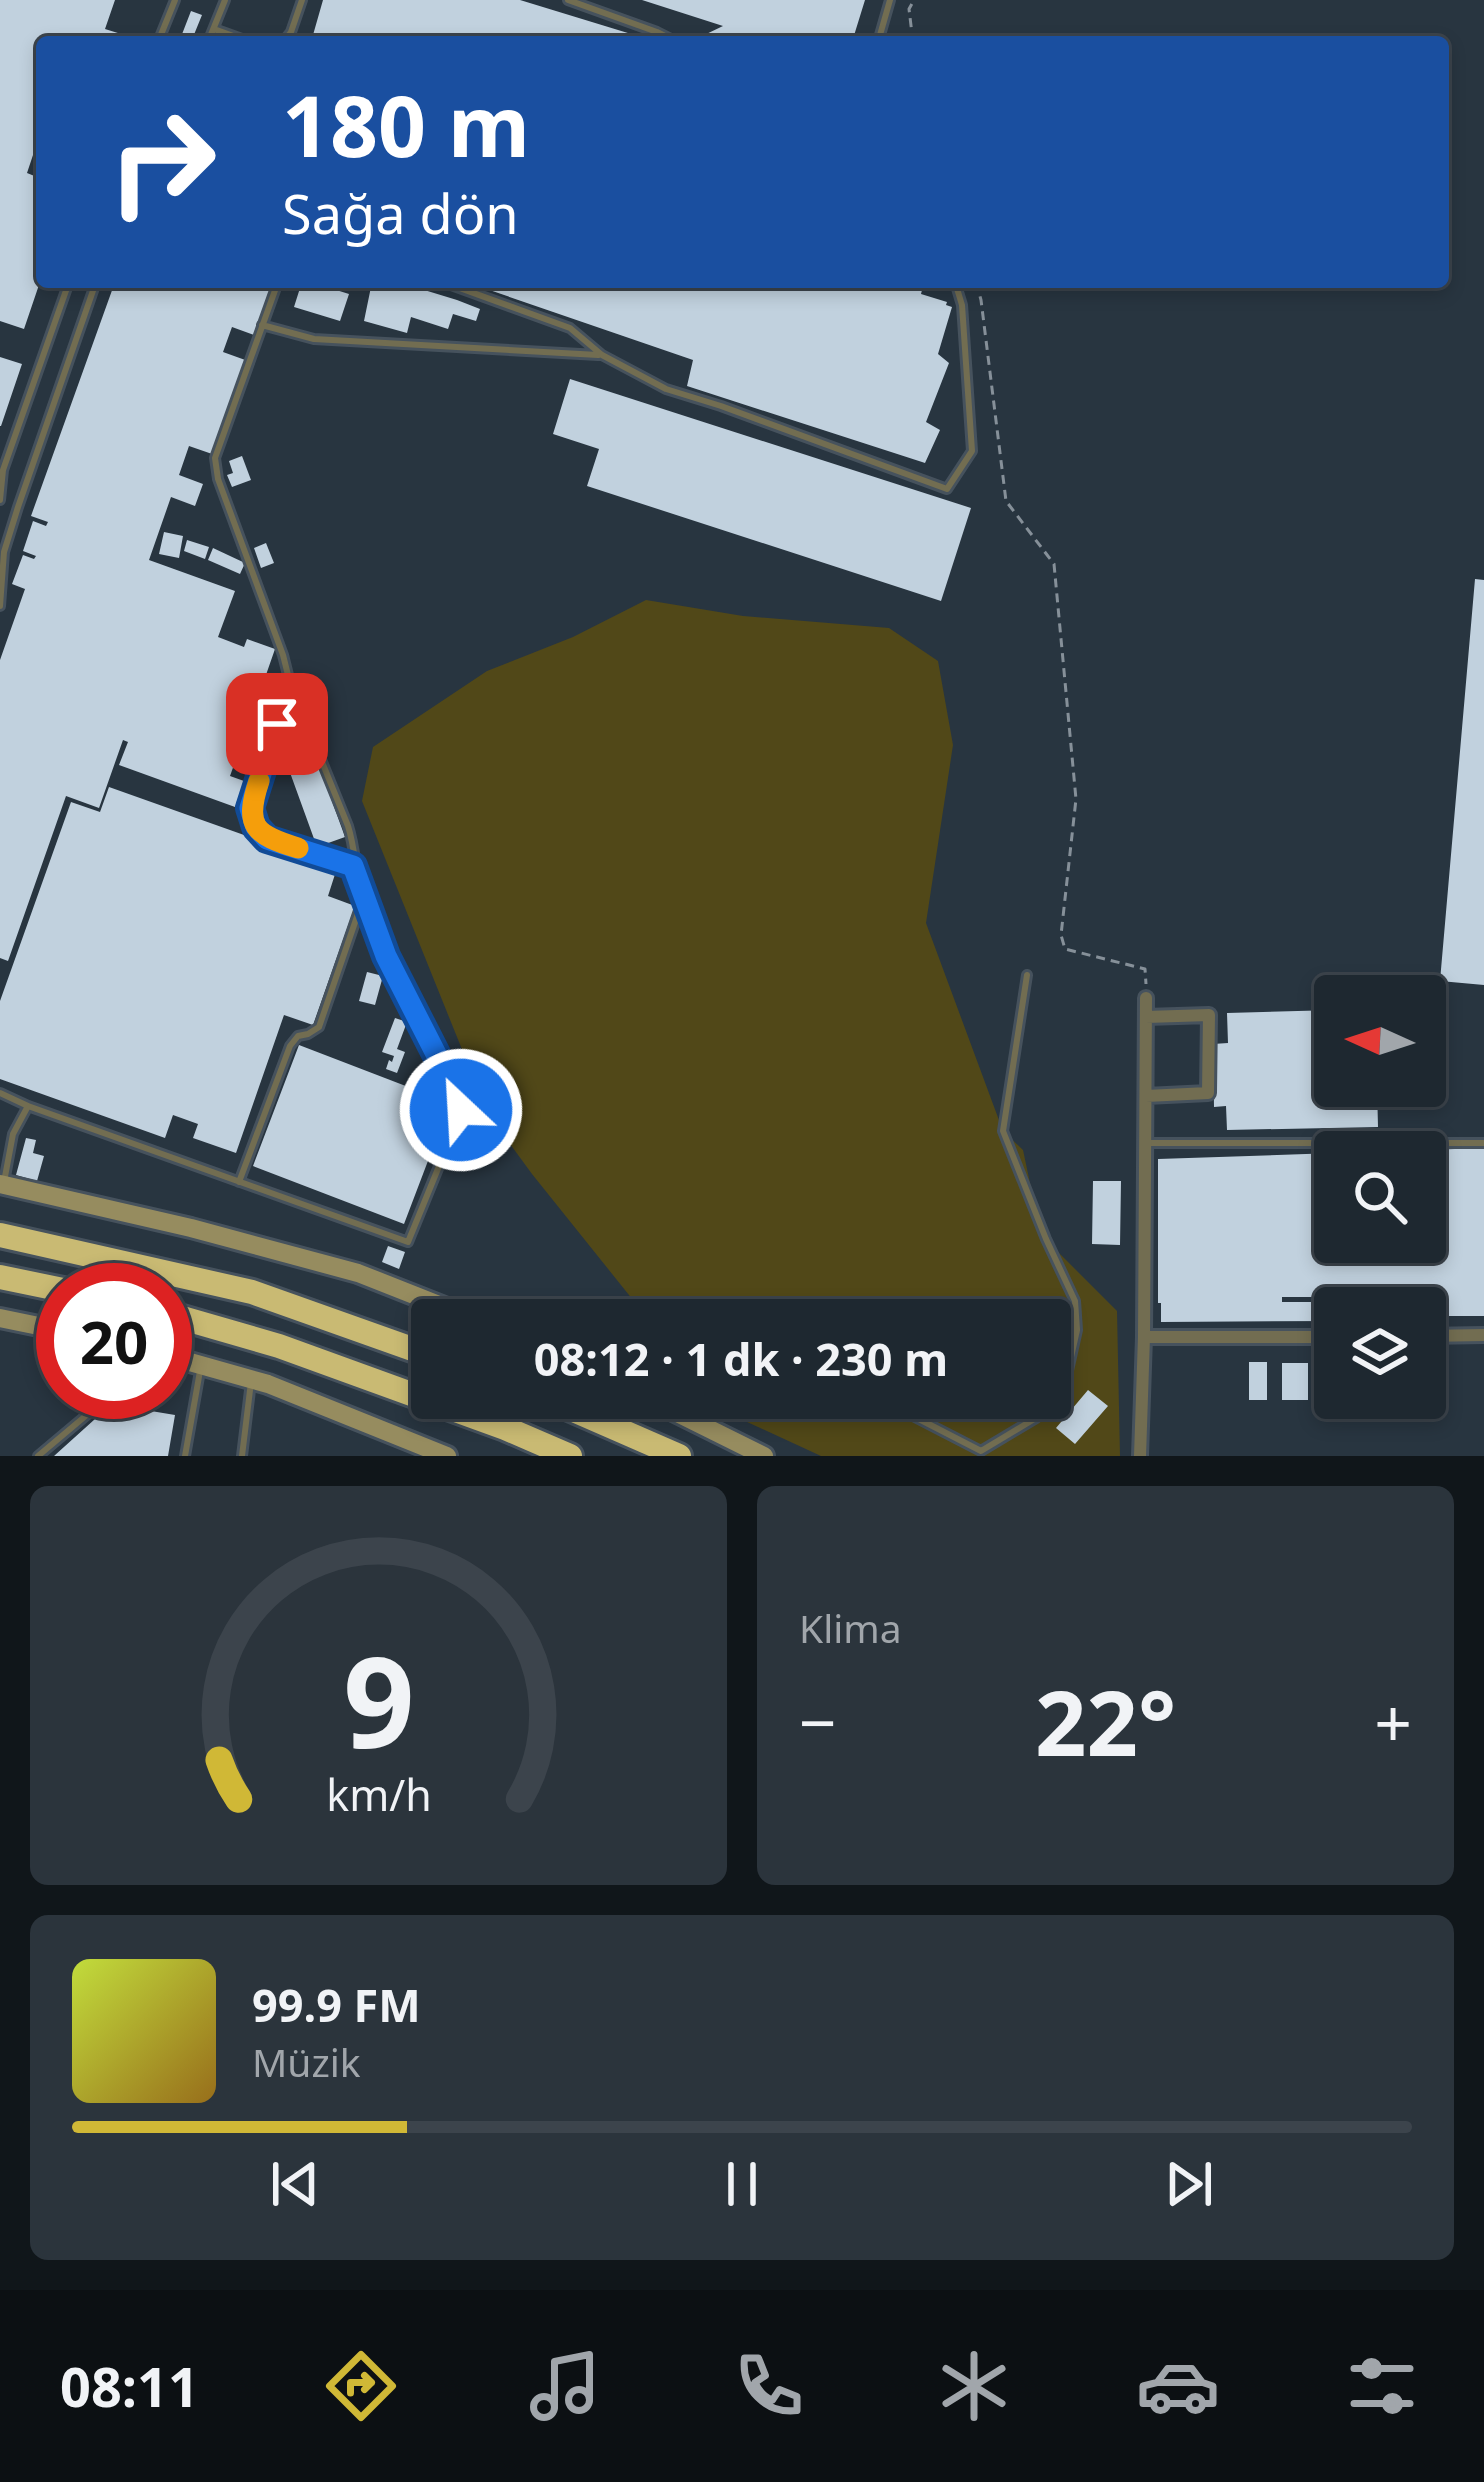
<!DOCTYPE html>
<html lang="tr">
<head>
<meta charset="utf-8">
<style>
  body { margin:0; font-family:"Noto Sans",sans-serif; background:#2b343c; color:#f1f3f6; height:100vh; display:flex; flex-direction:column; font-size:45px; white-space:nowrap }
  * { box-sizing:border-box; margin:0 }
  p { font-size:39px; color:#a1a6ab }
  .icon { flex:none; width:66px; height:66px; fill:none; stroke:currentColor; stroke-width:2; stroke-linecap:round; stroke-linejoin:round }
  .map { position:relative; height:1456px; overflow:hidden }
  .details { display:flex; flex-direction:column; gap:30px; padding:30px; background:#10161a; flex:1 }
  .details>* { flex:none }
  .banner { position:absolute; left:36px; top:36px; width:1413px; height:252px; border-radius:12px; box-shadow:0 6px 18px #0003,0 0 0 3px #3c444c; background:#1a4fa0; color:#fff; overflow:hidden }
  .needle { width:78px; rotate:273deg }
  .buttons { position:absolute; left:1314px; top:975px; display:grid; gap:24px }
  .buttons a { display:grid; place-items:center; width:132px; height:132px; border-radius:12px; background:#1e2830; box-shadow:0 6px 18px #0003,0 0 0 3px #3c444c; font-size:60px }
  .speed { position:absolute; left:36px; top:1263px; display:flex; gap:24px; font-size:60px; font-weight:700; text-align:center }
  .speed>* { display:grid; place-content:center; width:156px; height:156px; border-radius:50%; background:#1e2830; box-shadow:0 6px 18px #0003,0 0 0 3px #3c444c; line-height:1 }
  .speed .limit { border:18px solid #d22; background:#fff; color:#111 }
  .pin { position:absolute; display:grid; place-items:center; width:102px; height:102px; color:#fff; margin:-51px; border-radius:24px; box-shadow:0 6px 18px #0006 }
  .me { position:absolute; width:132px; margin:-66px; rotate:335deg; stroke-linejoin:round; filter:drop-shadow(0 0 9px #0008) }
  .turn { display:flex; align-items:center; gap:42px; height:252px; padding:0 48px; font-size:54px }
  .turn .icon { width:156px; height:156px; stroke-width:2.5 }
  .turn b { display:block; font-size:84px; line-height:102px }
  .big { font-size:90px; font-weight:700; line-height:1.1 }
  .details .card { flex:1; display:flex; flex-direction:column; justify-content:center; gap:18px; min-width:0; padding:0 42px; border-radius:18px; background:#2b343c }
  .details .dial { align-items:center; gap:0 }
  .dial svg { height:312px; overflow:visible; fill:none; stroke:#3c444c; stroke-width:7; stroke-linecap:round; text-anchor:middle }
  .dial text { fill:#f1f3f6; stroke:none }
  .song { display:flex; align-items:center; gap:36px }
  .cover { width:144px; height:144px; border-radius:18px; background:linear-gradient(135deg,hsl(70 70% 55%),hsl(40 70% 35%)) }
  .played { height:12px; border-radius:6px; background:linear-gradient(90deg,#d0b836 25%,#3c444c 25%) }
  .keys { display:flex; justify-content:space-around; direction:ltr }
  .heat { display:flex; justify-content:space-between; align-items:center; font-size:66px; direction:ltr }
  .details .tiles { flex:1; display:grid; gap:30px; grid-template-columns:1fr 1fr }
  .card:last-child { grid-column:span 2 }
  .trip { position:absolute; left:411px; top:1299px; width:660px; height:120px; border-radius:12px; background:#1e2830; box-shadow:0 6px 18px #0003,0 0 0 3px #3c444c; font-weight:700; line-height:120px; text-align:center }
  .tabs { display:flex; height:192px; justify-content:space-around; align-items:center; background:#0c1013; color:#a1a6ab }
  .tabs .icon { width:84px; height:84px }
  .tabs .selected { color:#d0b836 }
  .tabs b { font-size:54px; color:#f1f3f6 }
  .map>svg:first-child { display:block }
</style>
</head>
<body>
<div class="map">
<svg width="1484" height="1456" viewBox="0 0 1484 1456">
  <rect width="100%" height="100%" fill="#283540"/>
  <path fill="#514818" d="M646,600L743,616L889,628L938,661L953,745L926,923L1003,1131L1023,1150L1041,1235L1117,1311L1120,1456H821L721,1410L712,1398H1050V1320H649L532,1174L488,1114L362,801L373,747L487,671L573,637Z"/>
  <path fill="#c1d1de" d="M0,0H115L105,29L121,34L118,42H42V148L36,146L27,173L42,179V276L24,329L0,321Z
    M323,0H520L654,41L311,42Z
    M642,0H865L852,42H712L698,38L723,26Z
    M191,11L202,15L191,42H179Z
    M115,282H265L263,288L270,291L254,335L232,327L223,352L248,361L215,455L189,446L179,475L203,484L195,506L171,497L149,560L235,591L218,637L244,647L247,639L275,649L259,695L275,701L265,729L249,723L230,776L244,781L235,807L119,765L128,742L123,740L99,808L66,796L8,961L0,958V660L25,589L12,584L23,555L34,559L36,556L23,551L33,521L46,526L48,522L31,516Z
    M297,282H318L317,284L349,294L340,321L294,307L300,288L295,286Z
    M372,282H398L457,300L480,309L476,321L453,314L448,329L411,317L407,333L364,321Z
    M466,282H924L921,294L947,302L946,305L952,307L938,354L949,363L926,422L940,430L925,463L922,462L687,386L693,360Z
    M0,357L22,364L1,426H0Z
    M570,379L971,508L941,601L587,486L599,449L553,434Z
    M242,456L251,480L232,487L227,475L233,473L229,461Z
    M164,532L183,536L179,558L159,554Z
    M187,540L209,547L205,559L184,551Z
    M266,543L274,563L261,568L254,548Z
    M213,548L245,563L240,574L208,560Z
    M1475,579L1484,580V985L1440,981Z
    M312,746L345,837L317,847L284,756Z
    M109,787L337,868L328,896L355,906L313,1025L284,1015L236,1153L193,1138L198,1124L173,1115L165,1138L0,1079V1001L71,802L100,812Z
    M367,972L383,976L375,1005L359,1001Z
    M1335,1010V1086H1377L1378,1127L1227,1130L1226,1106L1214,1107L1213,1044L1228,1043L1227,1013Z
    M395,1018L407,1022L397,1049L405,1052L397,1073L386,1069L389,1060L392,1062L394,1056L382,1052Z
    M299,1045L450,1103L404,1224L253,1166Z
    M26,1138L36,1140L33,1153L44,1156L37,1181L16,1175Z
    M1484,1148V1316H1425V1308H1366V1297H1282V1302H1362V1308H1335V1321L1161,1322V1303H1158V1159L1335,1153V1242H1425V1150Z
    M1093,1181H1121L1120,1245L1092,1244Z
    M388,1246L405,1252L399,1269L382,1262Z
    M1249,1362H1267V1400H1249Z
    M1282,1363H1308V1400H1282Z
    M1088,1390L1108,1406L1075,1444L1056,1428Z
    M139,1409L175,1415L168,1456H54L105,1410L138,1414Z"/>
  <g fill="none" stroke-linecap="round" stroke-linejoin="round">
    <defs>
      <path id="lane" d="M568,0L657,32L677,42
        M214,29L250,42
        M158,42L175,0
        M208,42L225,0
        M283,42L291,32L302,0
        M882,42L880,35L890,0
        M443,282L570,328L602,355L666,389L721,406L947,489L972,451L962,305L955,282
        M262,325L314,339L598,355
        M0,500L3,470L69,282
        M0,606L4,552L18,507L96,282
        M289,686L250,808L256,827L267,839L353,866
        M0,1093L28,1106L408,1242L462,1110L458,1098C424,1033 387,969 363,900C355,875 356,851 348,826L290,683L283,655L218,479L215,458L278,282
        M1146,1143H1484
        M4,1182L13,1134L28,1106
        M239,1182L290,1046L298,1036L308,1034L319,1027L362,902
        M878,1398L981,1451L1036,1418L1067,1375L1077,1330L1075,1301L1046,1239L1003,1131L1027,975
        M38,1456L114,1392
        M185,1456L200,1371
        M242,1456L251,1382"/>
      <path id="street" d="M1146,1096L1208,1093L1209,1015L1146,1017
        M1425,1336L1484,1335
        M1144,1337H1335
        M1140,1456L1144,1337L1146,998"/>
      <path id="secondary" d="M0,1184L191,1228L358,1273L477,1320
        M0,1318L63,1331
        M165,1355L268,1384L447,1456
        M647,1398L764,1456"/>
      <path id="highway" d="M0,1235L252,1292L432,1356
        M0,1277L63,1290
        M165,1313L279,1346L505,1428L570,1456
        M546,1398L679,1456"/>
    </defs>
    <use href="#lane" stroke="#46525d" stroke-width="12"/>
    <use href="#street" stroke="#46525d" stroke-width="18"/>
    <use href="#secondary" stroke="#46525d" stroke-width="24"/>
    <use href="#highway" stroke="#46525d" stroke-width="30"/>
    <path stroke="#869099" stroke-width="3" stroke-dasharray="9 6" stroke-linecap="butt" d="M913,42L909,9L914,0
      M976,282L981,300L1006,501L1054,564L1076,799L1061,935L1065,949L1145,969L1146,984"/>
    <use href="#lane" stroke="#726d51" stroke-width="6"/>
    <use href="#street" stroke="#726d51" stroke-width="12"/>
    <use href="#secondary" stroke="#968c5f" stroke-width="18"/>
    <use href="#highway" stroke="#c9ba73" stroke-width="24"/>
  </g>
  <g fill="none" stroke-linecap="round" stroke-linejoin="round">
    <defs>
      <path id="route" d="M277,724L250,808L256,827L267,839L353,866L386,956L458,1097L461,1110"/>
    </defs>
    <use href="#route" stroke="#114b97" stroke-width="30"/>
    <use href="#route" stroke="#1a73e8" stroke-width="21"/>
    <path stroke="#f59e0b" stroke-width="21" d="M259,781C244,826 254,835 298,848"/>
  </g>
</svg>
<div class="buttons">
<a><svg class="needle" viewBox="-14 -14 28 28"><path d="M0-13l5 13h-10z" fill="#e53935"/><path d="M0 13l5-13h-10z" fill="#a1a6ab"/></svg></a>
<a><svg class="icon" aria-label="search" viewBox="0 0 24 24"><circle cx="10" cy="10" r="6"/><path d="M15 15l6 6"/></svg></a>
<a><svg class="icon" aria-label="layers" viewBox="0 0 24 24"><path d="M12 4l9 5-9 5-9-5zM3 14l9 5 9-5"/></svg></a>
</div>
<div class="speed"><div class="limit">20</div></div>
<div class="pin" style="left:277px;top:724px;background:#d93025"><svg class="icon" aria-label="arrive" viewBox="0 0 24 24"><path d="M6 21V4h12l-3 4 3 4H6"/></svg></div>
<svg class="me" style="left:461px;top:1110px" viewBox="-20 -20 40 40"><circle r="17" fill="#1a73e8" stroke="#fff" stroke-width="3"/><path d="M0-11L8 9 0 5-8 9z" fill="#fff"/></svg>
<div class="trip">08:12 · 1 dk · 230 m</div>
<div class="banner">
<div class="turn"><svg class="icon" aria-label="right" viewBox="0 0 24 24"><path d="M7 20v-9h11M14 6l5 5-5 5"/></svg><div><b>180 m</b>Sağa dön</div></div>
</div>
</div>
<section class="details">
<div class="tiles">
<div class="card dial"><svg viewBox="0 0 100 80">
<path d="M14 69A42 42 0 1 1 86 69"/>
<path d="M14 69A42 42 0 0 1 9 59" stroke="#d0b836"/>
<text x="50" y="56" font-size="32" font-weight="700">9</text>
<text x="50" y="72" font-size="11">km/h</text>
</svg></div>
<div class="card"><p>Klima</p>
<div class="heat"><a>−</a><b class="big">22°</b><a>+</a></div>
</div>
<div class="card">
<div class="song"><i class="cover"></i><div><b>99.9 FM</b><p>Müzik</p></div></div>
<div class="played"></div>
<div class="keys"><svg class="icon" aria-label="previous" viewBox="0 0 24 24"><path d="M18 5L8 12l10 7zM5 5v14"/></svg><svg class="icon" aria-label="pause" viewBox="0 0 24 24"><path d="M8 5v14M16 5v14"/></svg><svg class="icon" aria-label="next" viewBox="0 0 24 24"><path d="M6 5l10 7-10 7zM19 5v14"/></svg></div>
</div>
</div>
</section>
<nav class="tabs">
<b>08:11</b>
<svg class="icon selected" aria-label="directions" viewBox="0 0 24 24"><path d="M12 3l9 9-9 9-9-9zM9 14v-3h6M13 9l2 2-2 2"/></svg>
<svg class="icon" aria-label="music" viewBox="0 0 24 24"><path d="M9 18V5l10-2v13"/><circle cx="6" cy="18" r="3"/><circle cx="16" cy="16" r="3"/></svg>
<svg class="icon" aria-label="phone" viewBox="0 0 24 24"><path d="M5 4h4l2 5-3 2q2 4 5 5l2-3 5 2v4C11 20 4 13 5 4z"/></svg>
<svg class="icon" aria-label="climate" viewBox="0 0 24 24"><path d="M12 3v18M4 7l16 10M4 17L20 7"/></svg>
<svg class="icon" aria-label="car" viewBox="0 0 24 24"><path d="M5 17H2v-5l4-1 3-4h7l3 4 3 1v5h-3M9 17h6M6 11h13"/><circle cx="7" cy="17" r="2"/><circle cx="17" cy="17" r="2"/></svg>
<svg class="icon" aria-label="filters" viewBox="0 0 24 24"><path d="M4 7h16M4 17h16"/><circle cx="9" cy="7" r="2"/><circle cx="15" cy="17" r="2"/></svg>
</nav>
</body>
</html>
